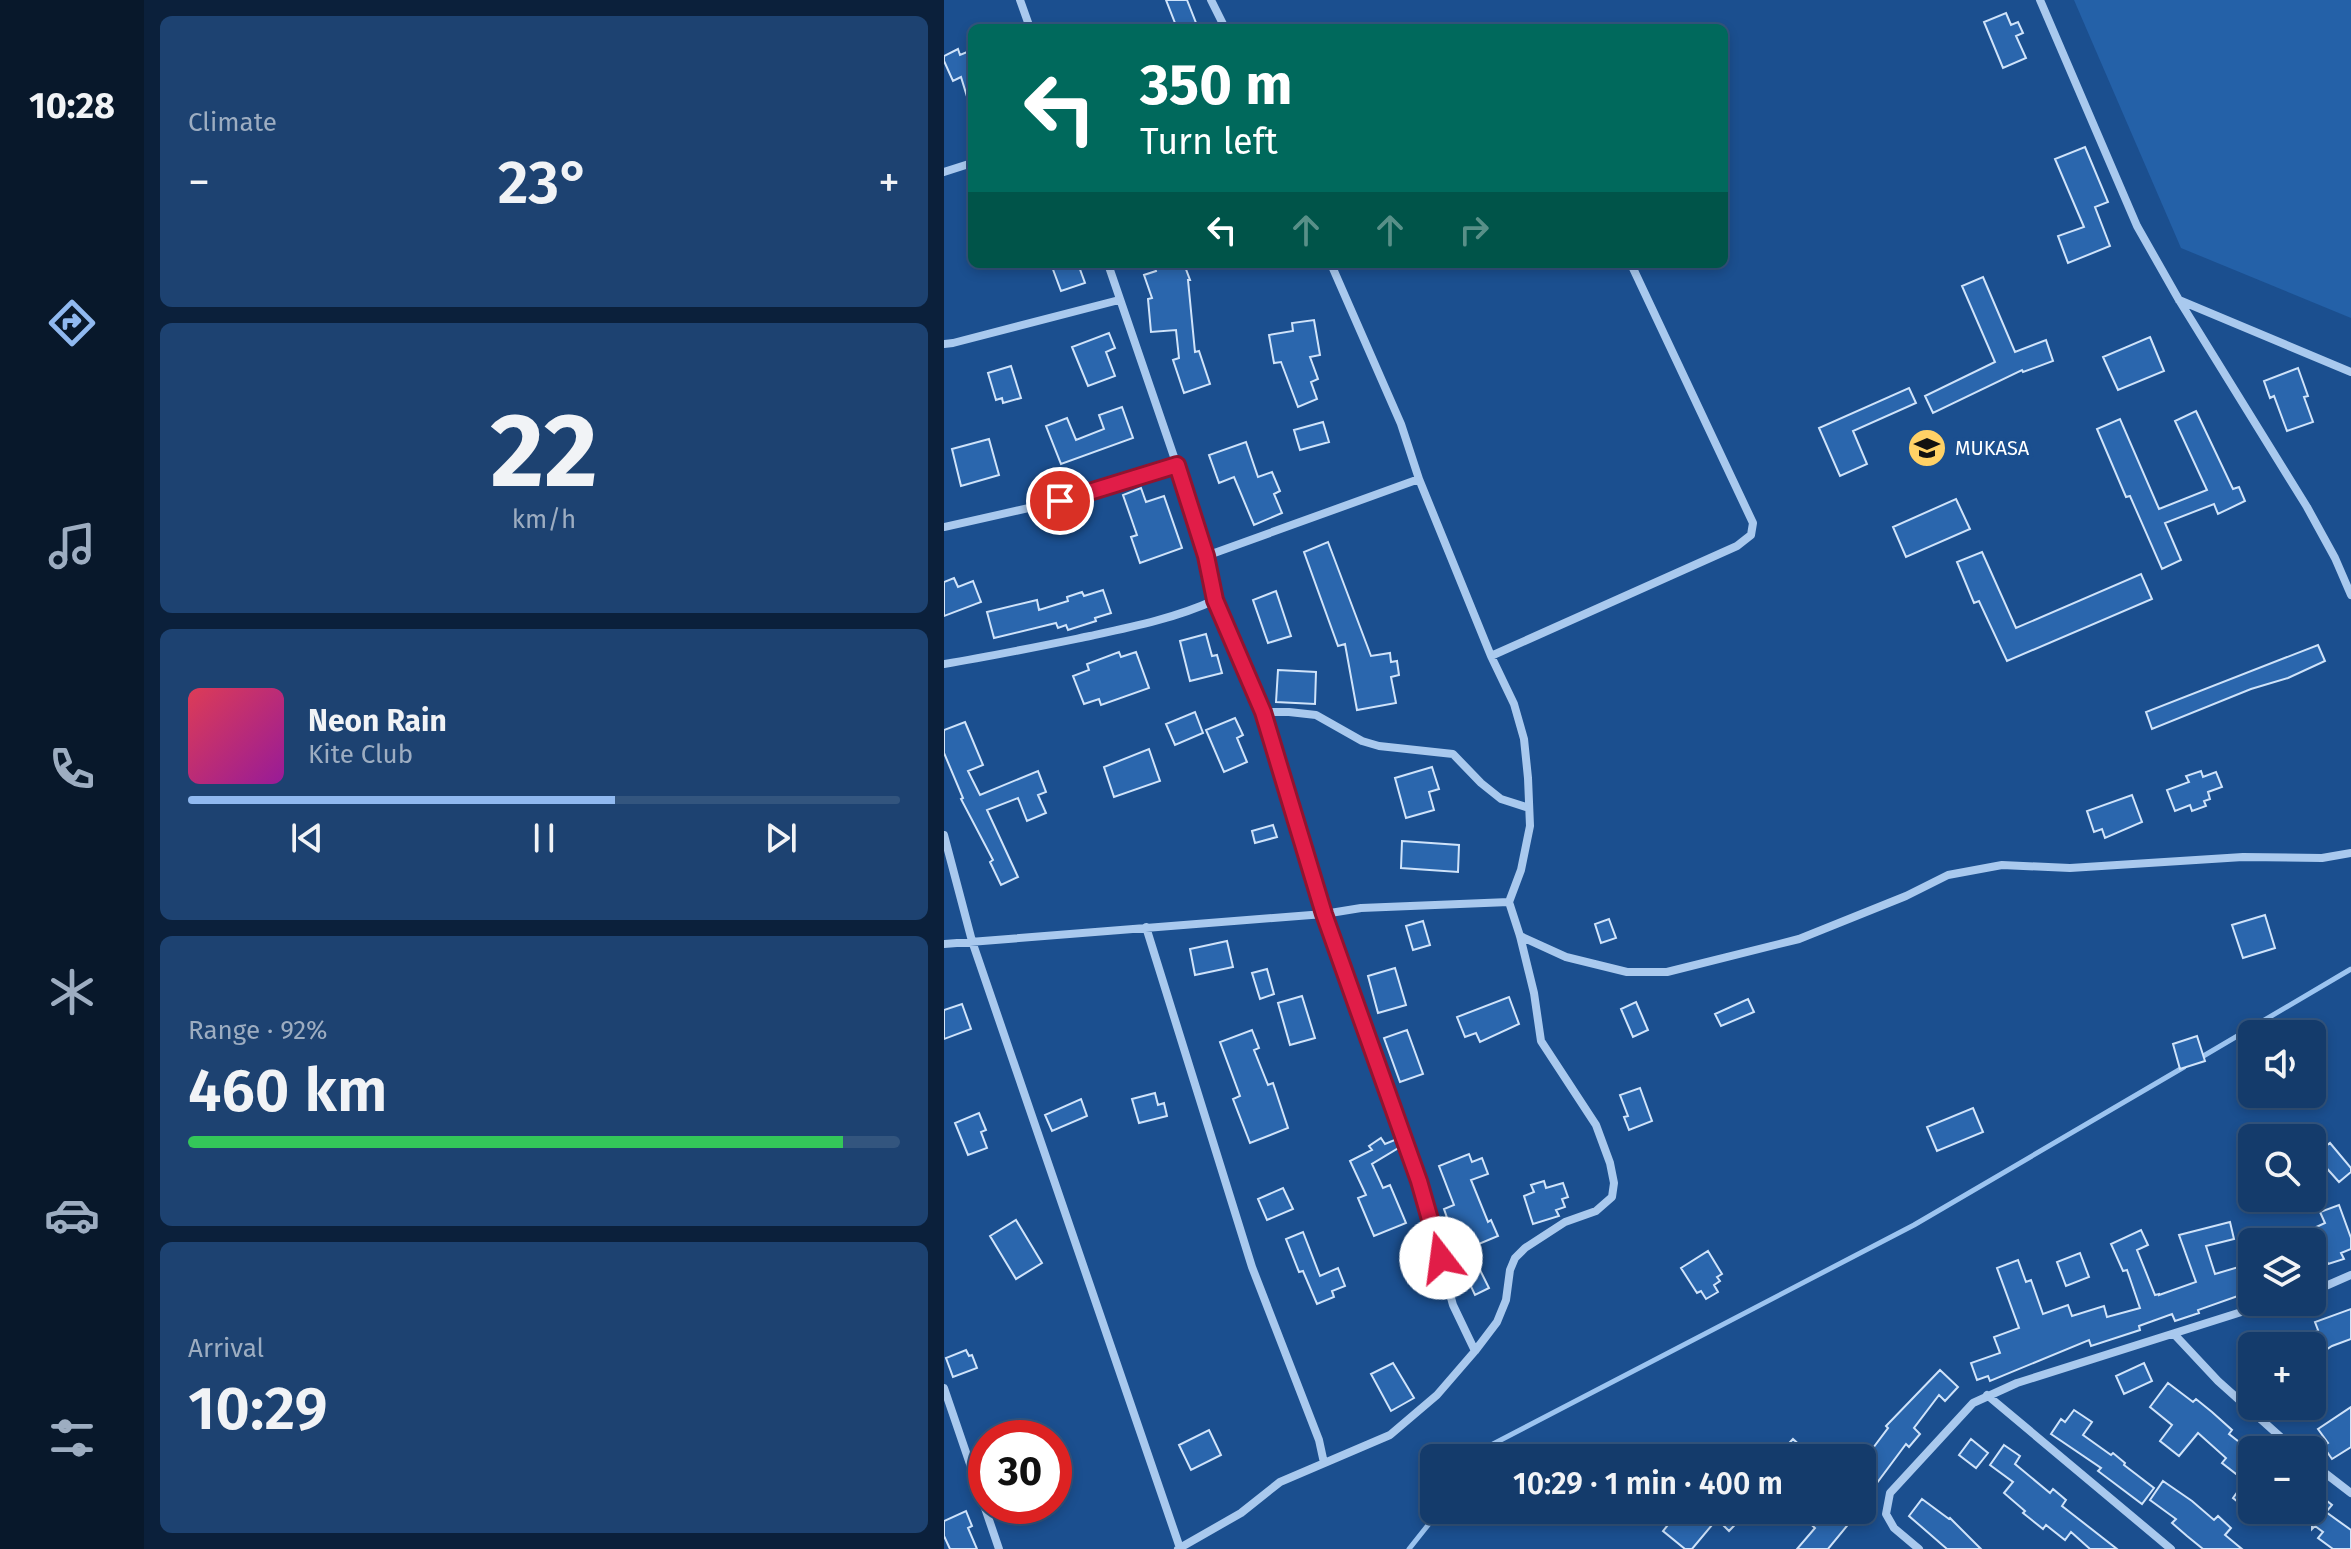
<!DOCTYPE html>
<html lang="en">
<head>
<meta charset="utf-8">
<style>
  body { margin:0; font-family:"Fira Sans",sans-serif; background:#1d4271; color:#f1f3f6; height:100vh; display:flex; flex-direction:column; font-size:30px; white-space:nowrap }
  * { box-sizing:border-box; margin:0 }
  p { font-size:26px; color:#9dadc1 }
  .icon { flex:none; width:44px; height:44px; fill:none; stroke:currentColor; stroke-width:2; stroke-linecap:round; stroke-linejoin:round }
  .map { position:relative; flex:1; overflow:hidden }
  .drawer { display:flex; flex-direction:column; gap:16px; padding:16px; background:#0b203b; width:800px }
  .drawer>* { flex:none }
  .hud { position:absolute; left:24px; top:24px; width:760px; height:244px; border-radius:12px; box-shadow:0 4px 12px #0003,0 0 0 2px #33557e; background:#00695c; color:#fff; overflow:hidden }
  .controls { position:absolute; left:1294px; top:1020px; display:grid; gap:16px }
  .controls a { display:grid; place-items:center; width:88px; height:88px; border-radius:12px; background:#143b6b; box-shadow:0 4px 12px #0003,0 0 0 2px #33557e; font-size:40px }
  .speed { position:absolute; left:24px; top:1420px; display:flex; gap:16px; font-size:40px; font-weight:700; text-align:center }
  .speed>* { display:grid; place-content:center; width:104px; height:104px; border-radius:50%; background:#143b6b; box-shadow:0 4px 12px #0003,0 0 0 2px #33557e; line-height:1 }
  .speed .limit { border:12px solid #d22; background:#fff; color:#111 }
  .pin { position:absolute; display:grid; place-items:center; width:68px; height:68px; color:#fff; margin:-34px; border:4px solid #fff; border-radius:50%; box-shadow:0 2px 8px #0007 }
  .me { position:absolute; width:88px; margin:-44px; rotate:345deg; stroke-linejoin:round; filter:drop-shadow(0 0 6px #0008) }
  .turn { display:flex; align-items:center; gap:28px; height:168px; padding:0 40px; font-size:36px }
  .turn .icon { width:104px; height:104px; stroke-width:2.5 }
  .turn b { display:block; font-size:56px; line-height:68px }
  .lanes { display:flex; align-items:center; height:76px; padding:0 40px; background:#0003; justify-content:center; gap:40px; direction:ltr }
  .lanes .off { opacity:.35 }
  .big { font-size:60px; font-weight:600; line-height:1.1 }
  .drawer .tile { flex:1; display:flex; flex-direction:column; justify-content:center; gap:12px; min-width:0; padding:0 28px; border-radius:12px; background:#1d4271 }
  .drawer .dial { align-items:center; gap:0 }
  .dial b { font-size:104px; line-height:1 }
  .song { display:flex; align-items:center; gap:24px }
  .cover { width:96px; height:96px; border-radius:12px; background:linear-gradient(135deg,hsl(350 70% 55%),hsl(300 70% 35%)) }
  .played { height:8px; border-radius:4px; background:linear-gradient(90deg,#90b9f0 60%,#33557e 60%) }
  .keys { display:flex; justify-content:space-around; direction:ltr }
  .heat { display:flex; justify-content:space-between; align-items:center; font-size:44px; direction:ltr }
  .charge { height:12px; border-radius:6px; background:linear-gradient(90deg,#34c759 92%,#33557e 0) }
  .trip { position:absolute; left:476px; top:1444px; width:456px; height:80px; border-radius:12px; background:#143b6b; box-shadow:0 4px 12px #0003,0 0 0 2px #33557e; font-weight:600; line-height:80px; text-align:center }
  main { display:flex; flex:1; min-height:0 }
  .tabs { display:flex; flex-direction:column; width:144px; justify-content:space-around; align-items:center; background:#08182b; color:#9dadc1 }
  .tabs .icon { width:56px; height:56px }
  .tabs .active { color:#90b9f0 }
  .tabs b { font-size:36px; color:#f1f3f6 }
  .map>svg:first-child { display:block }
</style>
</head>
<body>
<main>
<nav class="tabs">
<b>10:28</b>
<svg class="icon active" aria-label="directions" viewBox="0 0 24 24"><path d="M12 3l9 9-9 9-9-9zM9 14v-3h6M13 9l2 2-2 2"/></svg>
<svg class="icon" aria-label="music" viewBox="0 0 24 24"><path d="M9 18V5l10-2v13"/><circle cx="6" cy="18" r="3"/><circle cx="16" cy="16" r="3"/></svg>
<svg class="icon" aria-label="phone" viewBox="0 0 24 24"><path d="M5 4h4l2 5-3 2q2 4 5 5l2-3 5 2v4C11 20 4 13 5 4z"/></svg>
<svg class="icon" aria-label="climate" viewBox="0 0 24 24"><path d="M12 3v18M4 7l16 10M4 17L20 7"/></svg>
<svg class="icon" aria-label="car" viewBox="0 0 24 24"><path d="M5 17H2v-5l4-1 3-4h7l3 4 3 1v5h-3M9 17h6M6 11h13"/><circle cx="7" cy="17" r="2"/><circle cx="17" cy="17" r="2"/></svg>
<svg class="icon" aria-label="filters" viewBox="0 0 24 24"><path d="M4 7h16M4 17h16"/><circle cx="9" cy="7" r="2"/><circle cx="15" cy="17" r="2"/></svg>
</nav>
<section class="drawer">
<div class="tile"><p>Climate</p>
<div class="heat"><a>−</a><b class="big">23°</b><a>+</a></div>
</div>
<div class="tile dial"><b>22</b><p>km/h</p></div>
<div class="tile">
<div class="song"><i class="cover"></i><div><b>Neon Rain</b><p>Kite Club</p></div></div>
<div class="played"></div>
<div class="keys"><svg class="icon" aria-label="previous" viewBox="0 0 24 24"><path d="M18 5L8 12l10 7zM5 5v14"/></svg><svg class="icon" aria-label="pause" viewBox="0 0 24 24"><path d="M8 5v14M16 5v14"/></svg><svg class="icon" aria-label="next" viewBox="0 0 24 24"><path d="M6 5l10 7-10 7zM19 5v14"/></svg></div>
</div>
<div class="tile"><p>Range · 92%</p><b class="big">460 km</b><div class="charge"></div></div>
<div class="tile"><p>Arrival</p><b class="big">10:29</b></div>
</section>
<div class="map">
<svg width="1407" height="1549" viewBox="0 0 1407 1549">
  <rect width="100%" height="100%" fill="#1b4f8f"/>
  <path fill="#2461a8" d="M1130,0H1407V318L1237,248Z"/>
  <g fill="none" stroke-linecap="round" stroke-linejoin="round">
    <path stroke="#9cc4f0" stroke-width="5" d="M1256,1058L1407,969
      M538,1458L549,1444L970,1225L1240,1067
      M465,1549L496,1510"/>
  </g>
  <path fill="#2a66ad" stroke="#cfe3fa" stroke-width="2" d="M222,0H243L254,28H233Z
    M1062,13L1067,25L1074,22L1079,33L1072,36L1082,58L1059,68L1040,22Z
    M14,49L16,55L28,50V103H25L17,77L9,81L0,61V56Z
    M1141,147L1164,202L1151,207L1166,246L1124,263L1114,236L1140,227L1111,159Z
    M107,264H134L141,283L117,291Z
    M210,264H240L246,280H244L251,352L255,351L266,384L240,393L229,360L235,358L232,330L207,332L204,299L208,298L200,275L212,271Z
    M1039,277L1071,352L1102,340L1109,361L1079,372L1078,370L989,413L981,396L1051,362L1018,286Z
    M370,320L376,355L366,357L374,379L367,382L373,399L354,407L337,362L330,363L325,335L349,331L348,323Z
    M165,333L171,348L162,352L171,376L144,386L128,347Z
    M1206,337L1220,371L1174,390L1159,357Z
    M67,366L77,398L59,403L58,398L52,400L44,373Z
    M1354,368L1364,396L1360,397L1369,422L1343,431L1330,396L1326,398L1320,381Z
    M965,388L972,403L909,431L923,464L896,476L875,428Z
    M178,407L189,438L117,464L102,426L123,418L132,440L160,429L155,415Z
    M1252,411L1289,489L1295,487L1301,501L1274,514L1270,504L1221,523L1237,560L1218,569L1186,496L1182,497L1153,429L1176,419L1215,509L1263,490L1231,421Z
    M379,422L385,442L356,450L350,430Z
    M45,439L55,475L17,486L8,449Z
    M302,442L314,477L328,472L336,491L330,494L338,513L310,525L290,477L275,483L265,455Z
    M197,488L202,502L220,496L238,548L196,563L187,537L193,535L179,495Z
    M1012,499L1026,529L962,557L949,527Z
    M384,542L427,656L446,653L447,662L453,661L455,675L447,677L452,703L413,710L401,644L394,646L360,552Z
    M1038,552L1072,628L1197,574L1208,599L1063,661L1035,601L1030,603L1013,562Z
    M10,578L14,587L29,581L37,602L0,616V582Z
    M159,590L167,613L151,618L152,621L124,630L122,625L114,628L112,623L50,638L43,612L93,600L95,610L124,601L123,597L138,592L140,596Z
    M332,591L347,636L324,643L309,600Z
    M262,634L268,656L273,655L278,673L246,681L236,641Z
    M1374,645L1381,661L1344,678L1307,689L1208,729L1202,712Z
    M175,652L177,657L192,652L205,688L157,705L155,699L140,704L129,676L145,670L143,664Z
    M334,670L372,672L371,704L332,702Z
    M251,712L259,733L231,745L222,724Z
    M291,718L299,735L293,738L303,762L280,772L262,730Z
    M21,722L39,765L24,771L36,795L94,771L102,792L94,795L102,813L83,821L74,798L43,810L74,877L57,885L46,862L49,860L17,799L19,798L0,753V730Z
    M205,749L216,781L170,797L160,767Z
    M488,767L495,789L485,792L490,810L462,818L451,778Z
    M1257,771L1259,777L1272,772L1278,787L1264,792L1266,799L1260,801L1262,806L1248,811L1246,805L1231,811L1223,790L1245,782L1242,776Z
    M1188,795L1198,822L1161,838L1158,829L1150,832L1143,811Z
    M329,825L333,837L311,843L308,831Z
    M458,841L515,845L514,872L457,868Z
    M1321,915L1331,948L1299,958L1288,925Z
    M665,919L672,938L657,943L651,924Z
    M479,921L486,945L469,950L462,926Z
    M283,941L289,967L251,975L246,949Z
    M451,968L462,1005L434,1013L424,976Z
    M323,969L330,994L316,999L308,973Z
    M358,996L371,1038L346,1045L334,1003Z
    M565,997L575,1024L536,1042L532,1033L521,1037L513,1017Z
    M804,999L810,1012L777,1026L771,1014Z
    M692,1002L704,1030L689,1037L677,1009Z
    M18,1004L27,1029L0,1039V1010Z
    M308,1030L315,1048L310,1050L324,1085L329,1083L344,1128L306,1143L289,1099L296,1096L276,1042Z
    M463,1030L479,1074L456,1082L440,1038Z
    M1253,1036L1261,1061L1236,1069L1229,1044Z
    M696,1088L708,1121L685,1130L680,1117L684,1116L676,1095Z
    M211,1093L214,1105L220,1103L223,1116L195,1123L188,1099Z
    M137,1099L143,1116L108,1131L101,1115Z
    M1029,1108L1039,1132L993,1151L983,1127Z
    M35,1113L42,1130L37,1132L43,1148L24,1155L11,1123Z
    M437,1138L441,1144L453,1139L456,1147L428,1164L439,1188L446,1185L462,1223L430,1236L414,1198L422,1195L406,1161L428,1150L425,1146Z
    M1386,1143L1407,1168V1172L1395,1182L1378,1163L1380,1161L1373,1153Z
    M525,1154L528,1162L538,1158L544,1174L527,1180L544,1222L547,1220L554,1236L525,1248L545,1288L531,1295L518,1267L520,1266L500,1209L510,1205L495,1166Z
    M600,1181L602,1188L619,1183L624,1197L618,1199L621,1207L612,1210L615,1216L589,1224L580,1196L590,1192L587,1185Z
    M339,1188L349,1209L323,1220L314,1199Z
    M1395,1205L1407,1238V1249L1397,1253L1400,1259L1384,1264L1370,1228L1381,1223L1376,1212Z
    M72,1220L98,1263L72,1279L46,1236Z
    M1286,1222L1290,1239L1262,1246L1271,1274L1308,1263V1291L1254,1310L1255,1313L1231,1321L1228,1314L1195,1326L1196,1330L1147,1346L1145,1340L1046,1381L1044,1376L1033,1380L1027,1363L1056,1353L1050,1337L1075,1328L1053,1268L1074,1260L1082,1282L1087,1280L1099,1314L1124,1305L1128,1316L1160,1306L1163,1317L1196,1308L1183,1270L1179,1271L1167,1244L1197,1230L1204,1245L1193,1250L1211,1295L1215,1294V1295L1252,1282L1235,1235Z
    M359,1232L376,1276L394,1268L401,1286L388,1291L390,1297L373,1304L359,1271L355,1272L342,1239Z
    M764,1251L778,1274L773,1277L776,1281L770,1285L774,1292L762,1299L757,1291L753,1293L737,1268Z
    M1136,1253L1145,1277L1122,1286L1113,1262Z
    M1407,1309V1339L1388,1346L1368,1359V1346H1349L1374,1330L1371,1322Z
    M22,1350L25,1356L28,1355L33,1368L9,1377L2,1358Z
    M449,1363L470,1398L447,1411L427,1374Z
    M1200,1363L1208,1381L1180,1394L1172,1376Z
    M996,1370L1014,1387L1001,1401L995,1395L970,1428L976,1434L965,1447L962,1444L918,1503V1470L930,1455L926,1452L944,1428L942,1426Z
    M1224,1383L1249,1402L1252,1399L1268,1412L1288,1430L1285,1434L1308,1452V1460L1296,1477L1278,1463L1282,1458L1254,1433L1235,1456L1216,1441L1228,1425L1206,1407Z
    M1407,1407V1447L1388,1459L1379,1446L1384,1443L1374,1429Z
    M1130,1410L1148,1422L1139,1435L1167,1455L1169,1453L1181,1463L1180,1465L1210,1488L1198,1504L1154,1471L1157,1468L1107,1434L1117,1419L1121,1422Z
    M265,1430L277,1455L247,1470L235,1445Z
    M849,1439L870,1458H831Z
    M1027,1439L1044,1453L1032,1468L1015,1455Z
    M1060,1445L1076,1456L1071,1464L1106,1493L1109,1489L1122,1500L1118,1506L1173,1549H1146L1127,1532L1121,1540L1102,1525L1099,1529L1079,1513L1081,1511L1060,1493L1069,1482L1046,1465Z
    M1219,1481L1248,1501L1270,1520L1274,1516L1287,1528L1281,1535L1298,1549H1259L1243,1536L1228,1523L1232,1519L1206,1500Z
    M1297,1487L1308,1496V1513L1289,1498Z
    M1368,1489L1388,1505L1382,1512L1407,1530V1549H1389L1374,1538L1379,1532L1371,1526L1368,1529V1523L1352,1510H1368Z
    M978,1499L1005,1519L1006,1518L1037,1549H1003L965,1516Z
    M736,1510H744L756,1519L764,1510H805L785,1531L773,1519L748,1549H741L719,1531Z
    M851,1510H916L884,1549H853L871,1528Z
    M22,1511L28,1526L24,1528L33,1549H6L0,1536V1521Z"/>
  <g fill="none" stroke-linecap="round" stroke-linejoin="round">
    <path stroke="#a9c9ee" stroke-width="8" d="M76,0L86,28
      M267,0L281,28
      M1096,0L1193,226L1235,300L1363,507L1391,558L1407,595
      M0,172L28,163
      M164,264L240,486L262,556L271,600L319,712L380,914L475,1181L509,1305L531,1351
      M387,264L457,424L475,479L547,656L793,546L807,535L809,523L687,264
      M1235,300L1407,372
      M0,344L9,343L175,300
      M0,527L116,501L233,465
      M262,556L475,479
      M547,656L570,704L580,739L584,778L586,826L577,870L565,902
      M0,664C49,656 97,646 146,636C188,627 232,618 271,600
      M319,712H345L372,715L418,741L435,746L509,754L537,783L557,799L585,808
      M0,835L28,941L236,1548
      M202,927L308,1267L375,1440L380,1463
      M576,936L622,957L683,972H723L855,939L962,896L1004,875L1058,865L1126,868L1299,857L1378,858L1407,853
      M0,944L380,914L417,908L565,902L576,936L590,993L597,1041L652,1125L666,1163L670,1183L668,1197L652,1211L621,1222L581,1248L571,1258L566,1270L562,1300L553,1322L531,1351L493,1395L446,1435L336,1482L297,1513L234,1549
      M1368,1292L1407,1275
      M1230,1334L1274,1381L1351,1450
      M0,1388L55,1549
      M1043,1395L1227,1549
      M1368,1463L1407,1493
      M975,1549L950,1528L942,1514L946,1493L1029,1403L1073,1383L1329,1302"/>
  </g>
  <g fill="none" stroke-linecap="round" stroke-linejoin="round">
    <defs>
      <path id="route" d="M116,501L233,465L262,556L271,600L319,712L380,914L475,1181L497,1258"/>
    </defs>
    <use href="#route" stroke="#92132f" stroke-width="20"/>
    <use href="#route" stroke="#e11d48" stroke-width="14"/>
  </g>
  <defs>
    <symbol id="school-disc" viewBox="-11 -11 22 22"><circle r="9.5" fill="#ffd166" stroke="#1b4f8f"/><path d="M0-5L7-2L0 1L-7-2ZM-4 1L0 2.5L4 1V4Q0 6-4 4Z" fill="#111"/></symbol>
  </defs>
  <g fill-rule="evenodd">
    <use href="#school-disc" x="961" y="426" width="44" height="44"/>
  </g>
  <g text-anchor="middle" stroke-width="8" stroke-linejoin="round" paint-order="stroke">
    <g font-size="20" fill="#fff" stroke="#1b4f8f" text-anchor="start">
      <text x="1011" y="455">MUKASA</text>
    </g>
  </g>
</svg>
<div class="controls">
<a><svg class="icon" aria-label="sound" viewBox="0 0 24 24"><path d="M4 9h4l5-4v14l-5-4H4zM17 9q2 3 0 6"/></svg></a>
<a><svg class="icon" aria-label="search" viewBox="0 0 24 24"><circle cx="10" cy="10" r="6"/><path d="M15 15l6 6"/></svg></a>
<a><svg class="icon" aria-label="layers" viewBox="0 0 24 24"><path d="M12 4l9 5-9 5-9-5zM3 14l9 5 9-5"/></svg></a>
<a>+</a>
<a>−</a>
</div>
<div class="speed"><div class="limit">30</div></div>
<div class="pin" style="left:116px;top:501px;background:#d93025"><svg class="icon" aria-label="arrive" viewBox="0 0 24 24"><path d="M6 21V4h12l-3 4 3 4H6"/></svg></div>
<svg class="me" style="left:497px;top:1258px" viewBox="-20 -20 40 40"><circle r="19" fill="#fff"/><path d="M0-13L10 11 0 6-10 11z" fill="#e11d48"/></svg>
<div class="trip">10:29 · 1 min · 400 m</div>
<div class="hud">
<div class="turn"><svg class="icon" aria-label="left" viewBox="0 0 24 24"><path d="M17 20v-9H6M10 6l-5 5 5 5"/></svg><div><b>350 m</b>Turn left</div></div>
<div class="lanes"><svg class="icon" aria-label="left" viewBox="0 0 24 24"><path d="M17 20v-9H6M10 6l-5 5 5 5"/></svg><svg class="icon off" aria-label="ahead" viewBox="0 0 24 24"><path d="M12 20V5M6 11l6-6 6 6"/></svg><svg class="icon off" aria-label="ahead" viewBox="0 0 24 24"><path d="M12 20V5M6 11l6-6 6 6"/></svg><svg class="icon off" aria-label="right" viewBox="0 0 24 24"><path d="M7 20v-9h11M14 6l5 5-5 5"/></svg></div>
</div>
</div>
</main>
</body>
</html>
